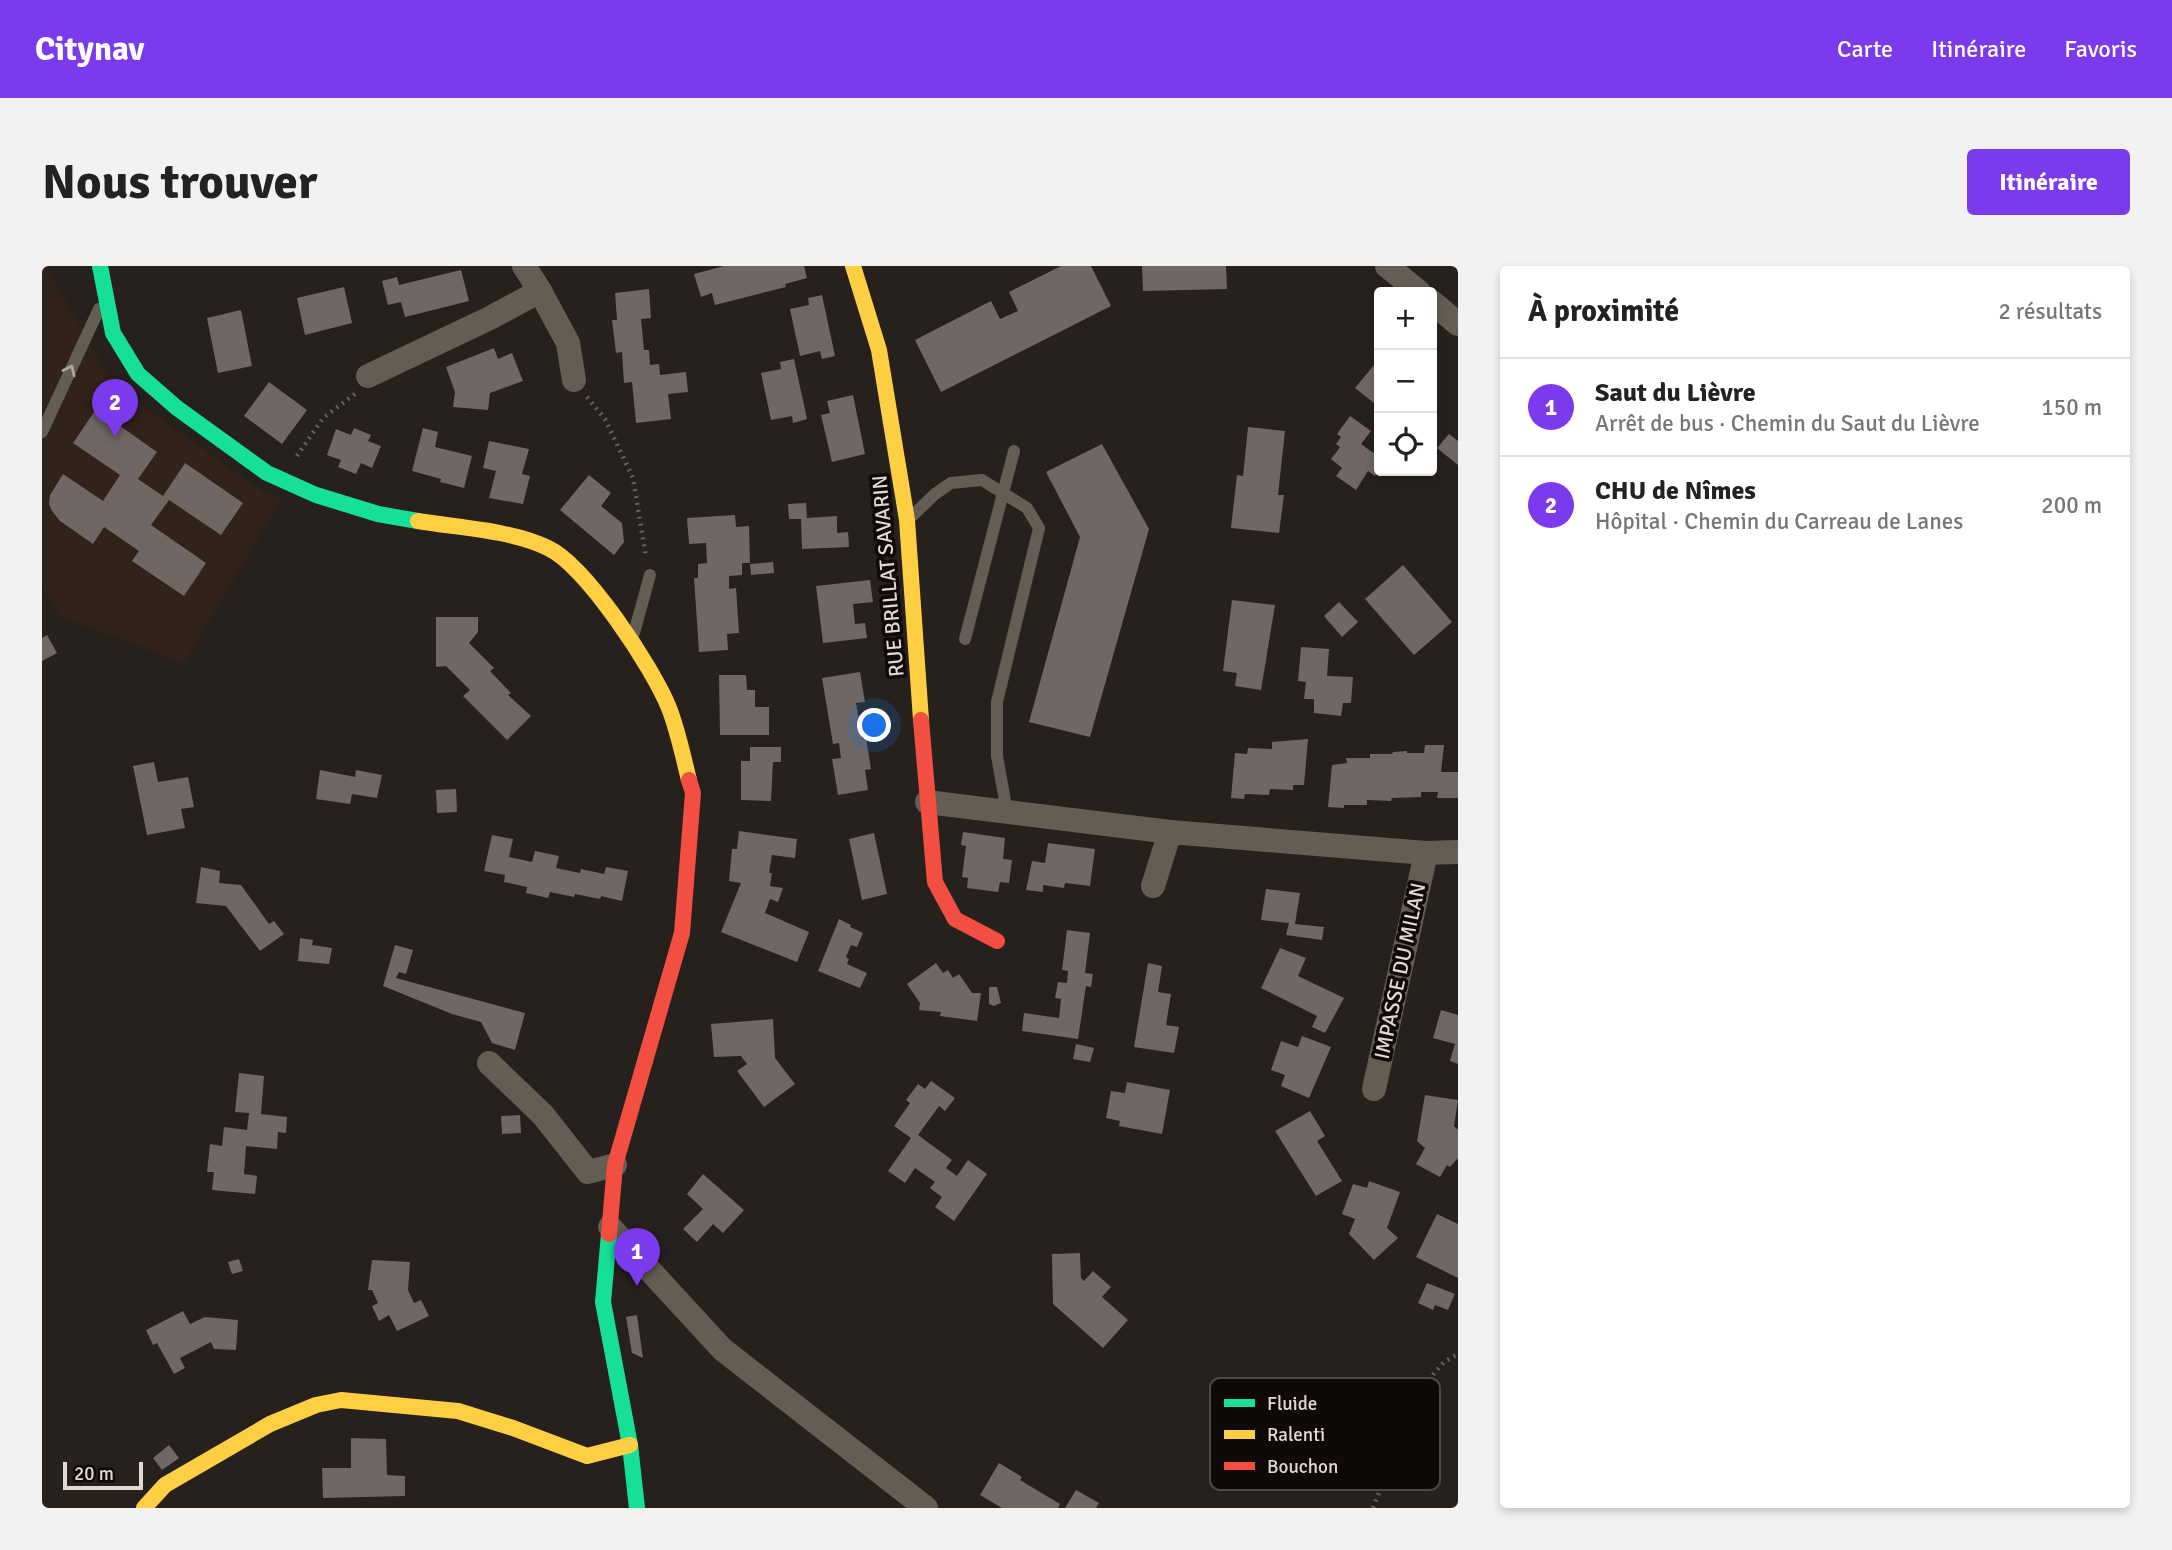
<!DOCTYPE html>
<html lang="fr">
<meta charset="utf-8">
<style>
:root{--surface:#fff;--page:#f2f2f2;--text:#222;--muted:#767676;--line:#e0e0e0;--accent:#7c3aed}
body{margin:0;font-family:Signika,sans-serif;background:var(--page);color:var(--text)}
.controls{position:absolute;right:21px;top:21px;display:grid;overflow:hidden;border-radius:7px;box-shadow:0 4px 10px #0003}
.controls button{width:63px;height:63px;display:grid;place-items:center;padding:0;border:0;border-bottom:2px solid var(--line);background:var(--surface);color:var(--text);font:35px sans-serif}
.scale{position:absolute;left:21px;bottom:18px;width:80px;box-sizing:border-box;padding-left:7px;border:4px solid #e0d9d4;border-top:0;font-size:19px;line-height:24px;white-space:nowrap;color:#e0d9d4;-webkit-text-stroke:5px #0f0a08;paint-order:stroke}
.you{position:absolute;left:833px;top:460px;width:24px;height:24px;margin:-18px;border:5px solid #fff;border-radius:50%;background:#1a73e8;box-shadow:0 0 0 10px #1a73e833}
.badge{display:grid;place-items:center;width:46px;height:46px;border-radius:50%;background:var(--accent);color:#fff;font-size:23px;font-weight:700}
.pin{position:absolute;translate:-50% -58px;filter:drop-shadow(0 2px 4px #0008)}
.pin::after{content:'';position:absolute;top:37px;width:24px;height:21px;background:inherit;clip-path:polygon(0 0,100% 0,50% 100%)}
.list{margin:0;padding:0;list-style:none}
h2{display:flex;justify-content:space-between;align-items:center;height:91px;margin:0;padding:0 28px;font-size:30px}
h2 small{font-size:23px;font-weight:400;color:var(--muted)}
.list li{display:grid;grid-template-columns:46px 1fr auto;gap:21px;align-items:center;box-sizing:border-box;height:98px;padding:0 28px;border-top:2px solid var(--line)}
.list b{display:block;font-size:26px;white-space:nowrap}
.list p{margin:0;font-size:23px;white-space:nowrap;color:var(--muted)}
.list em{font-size:23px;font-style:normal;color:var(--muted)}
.icon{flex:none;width:38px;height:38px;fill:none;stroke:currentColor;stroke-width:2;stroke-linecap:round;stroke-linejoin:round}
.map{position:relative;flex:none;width:1416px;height:1242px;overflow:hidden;border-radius:7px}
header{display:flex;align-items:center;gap:42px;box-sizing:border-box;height:98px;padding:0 35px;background:var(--accent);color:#fff}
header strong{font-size:33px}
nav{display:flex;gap:38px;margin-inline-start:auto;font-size:24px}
.intro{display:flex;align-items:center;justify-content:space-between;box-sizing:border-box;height:168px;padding:0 42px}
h1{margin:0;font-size:49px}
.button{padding:18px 32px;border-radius:7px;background:var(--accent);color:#fff;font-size:24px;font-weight:700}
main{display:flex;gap:42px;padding:0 42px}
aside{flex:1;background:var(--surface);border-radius:7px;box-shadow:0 4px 10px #0003}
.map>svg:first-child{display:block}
.built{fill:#31231a}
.building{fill:#706663}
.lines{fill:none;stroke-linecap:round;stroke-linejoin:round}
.path{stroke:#656059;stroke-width:4.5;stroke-dasharray:2 5;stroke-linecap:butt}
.lane{stroke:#645d54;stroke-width:12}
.street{stroke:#645d54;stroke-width:24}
.fast{stroke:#16e098;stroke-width:16}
.slow{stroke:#ffcf43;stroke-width:16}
.jam{stroke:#f24e42;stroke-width:16}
.oneway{stroke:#aea7a1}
.labels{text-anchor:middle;stroke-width:7;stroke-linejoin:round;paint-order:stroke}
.street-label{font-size:21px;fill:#e0d9d4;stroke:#0f0a08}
.key{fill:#0f0a08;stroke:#4e4845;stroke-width:2}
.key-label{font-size:19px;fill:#e0d9d4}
</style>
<header>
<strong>Citynav</strong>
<nav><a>Carte</a><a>Itinéraire</a><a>Favoris</a></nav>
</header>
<div class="intro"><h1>Nous trouver</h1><a class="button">Itinéraire</a></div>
<main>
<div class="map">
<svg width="1416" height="1242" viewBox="0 0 1416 1242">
<rect width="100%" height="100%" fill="#26211d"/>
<polygon class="built" points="0,0 4,0 71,118 220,225 240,232 142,398 17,350 0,322"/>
<g class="building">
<polygon points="682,0 762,0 765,12 743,18 744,21 673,39 670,27 659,31 652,8"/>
<polygon points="1019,0 1049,0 1069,40 899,126 873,74 949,35 958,53 976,45 967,26"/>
<polygon points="1100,0 1184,0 1185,23 1101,25"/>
<polygon points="419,4 427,35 363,51 359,36 346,39 340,15 355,11 357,19"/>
<polygon points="302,21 310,57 263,69 255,32"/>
<polygon points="607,23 609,52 599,53 602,84 607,84 608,99 617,98 618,109 644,106 646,126 626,128 629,153 594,157 590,116 582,117 580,86 574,87 570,54 575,54 573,27"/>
<polygon points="780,29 793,90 780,93 778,85 758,90 748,43 767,39 766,32"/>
<polygon points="199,44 210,100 176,107 165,52"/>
<polygon points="452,82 456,93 470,87 481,115 448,127 446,144 411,141 413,126 404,101"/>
<polygon points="752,93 765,153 751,157 750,150 729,154 719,107 739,103 738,96"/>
<polygon points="1337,93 1337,141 1313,122"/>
<polygon points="227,116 265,144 240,178 202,150"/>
<polygon points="811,129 823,188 790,196 779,149 788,147 785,135"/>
<polygon points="54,143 115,186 96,213 121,230 143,197 201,237 179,269 127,234 109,259 164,297 142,330 90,295 97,285 62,261 51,278 18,255 10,245 7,238 8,229 21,208 61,235 78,209 31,177"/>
<polygon points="1308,150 1329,165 1319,178 1337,191 1337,204 1333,210 1326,205 1314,224 1294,210 1300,202 1289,193 1298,181 1294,178 1299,171 1295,168"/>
<polygon points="1206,161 1243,165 1236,229 1242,229 1237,267 1189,262 1195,209 1201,210"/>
<polygon points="312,162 329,169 326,175 339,180 330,202 319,197 314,208 296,201 299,194 285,189 294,163 309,169"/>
<polygon points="381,162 396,166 393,181 430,190 422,222 398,216 399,213 370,205"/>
<polygon points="1407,168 1416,175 1416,199 1395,182"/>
<polygon points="447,175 487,183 480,208 488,210 481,238 447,232 454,205 441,202"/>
<polygon points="1060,178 1107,263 1048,471 987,456 1038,271 1004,206"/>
<polygon points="547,209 569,227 559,240 580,257 582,276 572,289 518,244"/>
<polygon points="764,237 765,252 795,250 795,267 806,266 807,281 760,283 759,253 747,253 746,238"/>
<polygon points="693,249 694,261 707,260 708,297 700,297 700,309 687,310 687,323 694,322 697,367 685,368 686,384 657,386 652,312 656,312 656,298 665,297 664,277 647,278 645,252"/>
<polygon points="731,296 732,307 709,309 708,298"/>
<polygon points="1361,299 1410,356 1372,389 1323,333"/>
<polygon points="828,314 831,336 811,338 813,358 823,357 825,372 781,377 774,320"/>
<polygon points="1190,334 1233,339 1219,424 1193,420 1195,407 1181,405"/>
<polygon points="1297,336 1316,356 1300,371 1282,350"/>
<polygon points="394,351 436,351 436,366 427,377 452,402 448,405 469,427 466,429 489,450 465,474 421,430 428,424 404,400 394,401"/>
<polygon points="5,369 15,387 0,395 0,372"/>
<polygon points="1259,381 1287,383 1285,410 1311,411 1309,437 1301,437 1299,450 1272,447 1272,433 1262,433 1264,416 1256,415"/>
<polygon points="818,406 823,436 814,437 820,473 824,472 829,503 823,504 826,524 796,529 790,493 799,492 797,477 791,478 780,412"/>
<polygon points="677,409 704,409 705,424 713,424 713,441 727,441 727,469 678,469"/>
<polygon points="1266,473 1262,519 1251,519 1251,524 1228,523 1227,529 1203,528 1202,533 1189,532 1193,487 1205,488 1206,482 1230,483 1230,476"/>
<polygon points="1383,479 1402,479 1399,506 1416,506 1416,532 1395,532 1396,526 1379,526 1379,531 1350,532 1349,535 1325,534 1325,539 1302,539 1302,542 1286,541 1290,499 1305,497 1304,492 1328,492 1328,488 1350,488 1351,486 1365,485 1365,487 1382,487"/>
<polygon points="708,481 739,481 739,496 731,496 729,535 699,534 699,495 708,495"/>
<polygon points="112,496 116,516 146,511 152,541 139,543 143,562 105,569 91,500"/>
<polygon points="278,504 313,511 314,504 340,509 335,532 310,528 308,538 274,533"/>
<polygon points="414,523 415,546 395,547 394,524"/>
<polygon points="697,565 755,573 753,592 730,589 727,607 730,607 728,620 741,622 736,636 728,633 723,647 767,666 755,696 679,666 699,617 687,615 690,583 695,583"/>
<polygon points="921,566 963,572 961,593 970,594 967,617 958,616 956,626 925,622 926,612 920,611 924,580 919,579"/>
<polygon points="832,567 845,628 820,634 807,573"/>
<polygon points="450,569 471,573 467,591 490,596 493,585 517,590 514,602 538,607 539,603 562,608 564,601 586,605 580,635 559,630 558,633 533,628 532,631 508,626 506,632 484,627 485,621 462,616 463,609 442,605"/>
<polygon points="1006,577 1053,583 1048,620 1023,617 1022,622 1001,619 1001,626 984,624 990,595 1003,597"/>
<polygon points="159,601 178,605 177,617 199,619 227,658 232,655 242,668 218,685 184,640 154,637"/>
<polygon points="1224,623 1258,627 1253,658 1282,661 1280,674 1244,669 1247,657 1219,654"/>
<polygon points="797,653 809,659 808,661 821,667 815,681 809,679 804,691 807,693 805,698 825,707 818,722 776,705"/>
<polygon points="1025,664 1048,667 1043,707 1051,708 1049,721 1044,720 1036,773 980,765 982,747 1017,752 1019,733 1013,732 1016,716 1025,717 1026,705 1020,704"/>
<polygon points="258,672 271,674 270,679 290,682 287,698 256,695"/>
<polygon points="353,679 371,684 364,708 357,706 354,712 483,747 473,784 450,777 439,756 410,748 341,720"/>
<polygon points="1238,682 1264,692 1256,710 1302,732 1283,767 1270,761 1275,750 1219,722"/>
<polygon points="894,697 901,707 906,704 911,712 917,708 930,727 939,727 935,755 898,750 899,746 877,744 878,737 865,718"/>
<polygon points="1106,697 1120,700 1116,726 1129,728 1124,759 1137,761 1132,787 1092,781"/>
<polygon points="947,721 955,721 959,737 952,740 947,738"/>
<polygon points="1399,744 1416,749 1416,798 1408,795 1413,778 1391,772"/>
<polygon points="731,753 733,792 753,818 722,841 695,805 705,798 699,790 672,791 669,758"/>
<polygon points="1260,770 1289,781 1267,832 1239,820 1243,809 1229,804 1239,775 1256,781"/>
<polygon points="1034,778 1052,782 1048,796 1031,793"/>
<polygon points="197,807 222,810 219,848 245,851 244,867 236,866 235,883 204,880 202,908 215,910 213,928 170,924 172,906 165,906 168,878 180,880 182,861 205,864 207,847 193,846"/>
<polygon points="889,815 913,832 903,845 897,840 876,869 910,894 904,902 915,910 926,894 945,908 912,955 893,941 900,931 888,922 893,916 873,902 863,917 846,905 869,872 852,860 868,837 864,834 876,818 883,823"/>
<polygon points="1085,816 1128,824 1120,868 1077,860 1078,855 1064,852 1069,825 1083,827"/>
<polygon points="1383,829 1416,834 1412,860 1416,864 1416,892 1408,901 1405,899 1398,911 1374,898 1383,882 1375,875"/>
<polygon points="1268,845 1283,870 1275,875 1300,915 1274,930 1233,865"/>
<polygon points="478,849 479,867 460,868 459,850"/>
<polygon points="661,908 702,944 681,967 671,958 655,976 641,963 661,943 645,928"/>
<polygon points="1327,915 1358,926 1345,962 1356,972 1332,994 1307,968 1313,953 1300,948 1311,918 1325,922"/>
<polygon points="1395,948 1416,958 1416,1012 1374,991"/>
<polygon points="1038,987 1039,1012 1042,1015 1051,1005 1069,1021 1060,1031 1086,1054 1061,1082 1011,1038 1010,988"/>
<polygon points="197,993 201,1005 190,1008 186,996"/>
<polygon points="330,994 368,996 366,1024 372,1037 379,1034 387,1050 355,1065 347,1049 337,1055 330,1040 336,1037 330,1024 326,1024"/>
<polygon points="1385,1017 1413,1028 1406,1044 1393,1039 1391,1044 1376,1037"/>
<polygon points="141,1045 148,1058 163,1051 196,1054 194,1084 172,1083 169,1076 138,1092 143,1102 132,1108 115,1077 111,1079 104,1064"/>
<polygon points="595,1049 601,1092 590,1087 584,1051"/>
<polygon points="309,1172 344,1173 345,1209 363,1210 363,1230 281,1232 280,1202 309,1202"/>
<polygon points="127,1179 137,1192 120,1204 111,1192"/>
<polygon points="957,1197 980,1211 978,1214 1018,1238 1016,1242 960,1242 938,1229"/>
<polygon points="1034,1224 1057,1237 1054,1242 1023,1242"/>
</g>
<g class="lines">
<g class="path">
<polyline points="545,131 563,153 591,212 604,291"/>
<polyline points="255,190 281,152 313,128"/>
<polyline points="1331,1242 1377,1125 1402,1096 1416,1088"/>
</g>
<g class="lane">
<polyline points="0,166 57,43"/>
<polyline points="870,250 893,228 909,217 940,214 985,242 997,262 955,436 955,490 965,546"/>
<polyline points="592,367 608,309"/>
<polyline points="923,373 972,185"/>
</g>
<g class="street">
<polyline points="482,0 498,25 526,77 532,114"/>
<polyline points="1345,0 1377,26"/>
<polyline points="1390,36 1416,58"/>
<polyline points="326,110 448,52 498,25"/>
<polyline points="885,536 1128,566"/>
<polyline points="1111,620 1128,566 1384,587 1416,586"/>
<polyline points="447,797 501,849 546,906 573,899"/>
<polyline points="1332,823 1384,587"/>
<polyline points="568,961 680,1083 884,1242"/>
</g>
<g class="fast">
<polyline points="58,0 71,67 96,108 135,142 225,207 274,229 336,248 376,255"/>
<polyline points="567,968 561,1036 588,1179 595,1242"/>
</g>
<g class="slow">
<polyline points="811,0 837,84 865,254 879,454"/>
<path d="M376,255C418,262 469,264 506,282C544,300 611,402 627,442C636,465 641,490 647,514"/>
<polyline points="102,1242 123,1219 228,1158 274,1139 299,1134 416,1145 471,1162 545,1190 588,1179"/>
</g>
<g class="jam">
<polyline points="879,454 893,616 913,653 955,675"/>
<polyline points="567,968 573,899 640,667 651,527 647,514"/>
</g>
</g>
<defs><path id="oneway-chevron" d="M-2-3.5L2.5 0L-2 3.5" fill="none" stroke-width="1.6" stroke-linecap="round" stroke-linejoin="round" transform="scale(1.75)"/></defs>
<use class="oneway" href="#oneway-chevron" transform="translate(28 104) rotate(-65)"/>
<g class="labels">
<g class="street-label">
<text transform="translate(846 310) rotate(-95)" y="7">RUE BRILLAT SAVARIN</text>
<text transform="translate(1358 705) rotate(-78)" y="7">IMPASSE DU MILAN</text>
</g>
</g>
<rect x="1168" y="1112" width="230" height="112" rx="10" class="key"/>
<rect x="1182" y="1133" width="31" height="8" fill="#16e098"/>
<rect x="1182" y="1164" width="31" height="9" fill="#ffcf43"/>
<rect x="1182" y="1196" width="31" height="8" fill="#f24e42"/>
<g class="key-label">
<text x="1225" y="1144">Fluide</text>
<text x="1225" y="1175">Ralenti</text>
<text x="1225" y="1207">Bouchon</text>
</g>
</svg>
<div class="controls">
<button>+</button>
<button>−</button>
<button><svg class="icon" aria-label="locate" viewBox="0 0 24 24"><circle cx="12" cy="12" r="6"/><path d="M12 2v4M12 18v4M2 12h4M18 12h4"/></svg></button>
</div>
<div class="scale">20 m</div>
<div class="you"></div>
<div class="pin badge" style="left:595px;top:1020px">1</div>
<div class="pin badge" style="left:73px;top:171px">2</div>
</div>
<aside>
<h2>À proximité<small>2 résultats</small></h2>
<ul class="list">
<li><span class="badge">1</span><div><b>Saut du Lièvre</b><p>Arrêt de bus · Chemin du Saut du Lièvre</p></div><em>150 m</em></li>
<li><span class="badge">2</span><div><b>CHU de Nîmes</b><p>Hôpital · Chemin du Carreau de Lanes</p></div><em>200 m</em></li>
</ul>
</aside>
</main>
